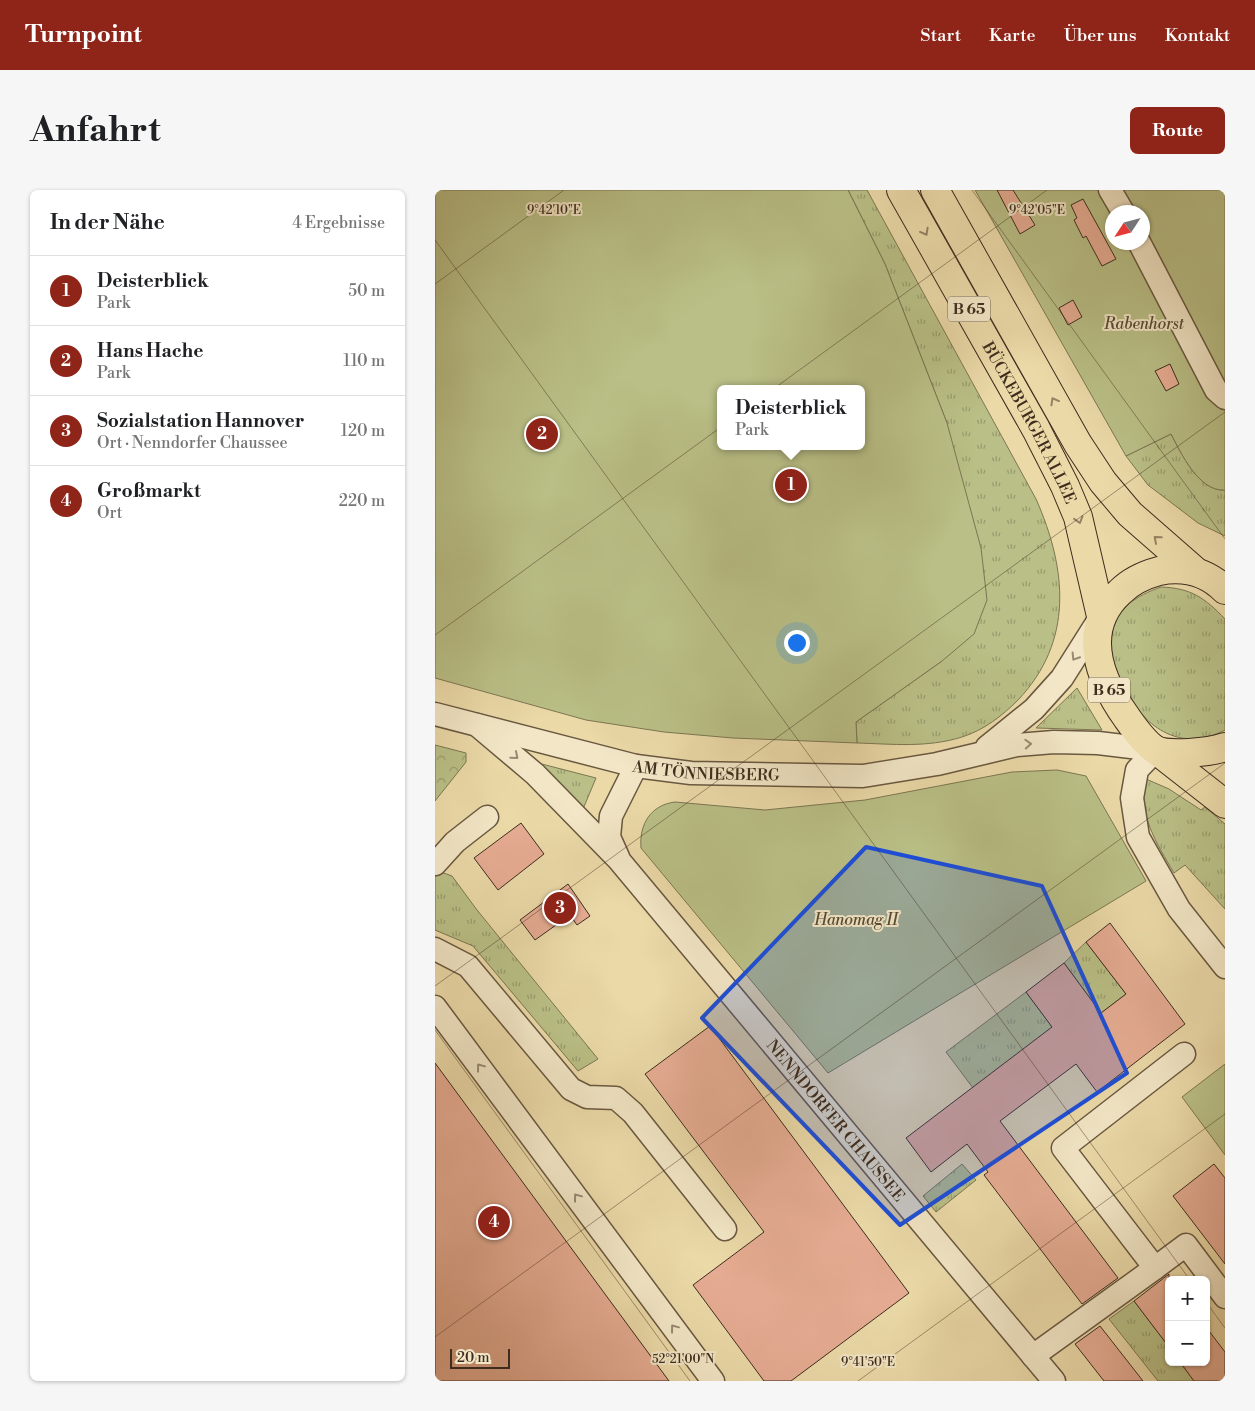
<!DOCTYPE html>
<html lang="de">
<meta charset="utf-8">
<style>
:root{--surface:#fff;--page:#f6f6f6;--text:#202124;--muted:#757577;--line:#e0e0e0;--accent:#8f2418}
body{margin:0;font-family:"Libre Bodoni",serif;background:var(--page);color:var(--text)}
.controls{position:absolute;right:15px;bottom:15px;display:grid;overflow:hidden;border-radius:8px;box-shadow:0 1px 4px #0004}
.controls button{width:45px;height:45px;display:grid;place-items:center;padding:0;border:0;border-bottom:1px solid var(--line);background:var(--surface);color:var(--text);font:25px sans-serif}
.compass{position:absolute;left:670px;top:15px;width:45px;height:45px;border-radius:50%;background:var(--surface);box-shadow:0 1px 4px #0004;rotate:234deg}
.scale{position:absolute;left:15px;bottom:12px;width:60px;box-sizing:border-box;padding-left:5px;border:2px solid #3e2d1e;border-top:0;font-size:14px;line-height:18px;white-space:nowrap;color:#3e2d1e;-webkit-text-stroke:4px #f2e6c6;paint-order:stroke}
.you{position:absolute;left:361px;top:452px;width:18px;height:18px;margin:-12px;border:4px solid #fff;border-radius:50%;background:#1a73e8;box-shadow:0 0 0 8px #1a73e833}
.badge{display:grid;place-items:center;width:32px;height:32px;border-radius:50%;background:var(--accent);color:#fff;font-size:16px;font-weight:700}
.pin{position:absolute;translate:-50% -50%;border:2px solid #fff;box-shadow:0 1px 5px #0006}
.popup{position:absolute;left:282px;top:195px;width:148px;height:65px;box-sizing:border-box;display:grid;place-content:center;border-radius:8px;background:var(--surface);filter:drop-shadow(0 1px 4px #0005);font-size:16px;white-space:nowrap;color:var(--muted)}
.popup b{font-size:19px;color:var(--text)}
.popup::after{content:'';position:absolute;left:50%;top:100%;margin-left:-10px;border:10px solid transparent;border-top-color:var(--surface)}
.list{margin:0;padding:0;list-style:none}
h2{display:flex;justify-content:space-between;align-items:center;height:65px;margin:0;padding:0 20px;font-size:21px}
h2 small{font-size:16px;font-weight:400;color:var(--muted)}
.list li{display:grid;grid-template-columns:32px 1fr auto;gap:15px;align-items:center;box-sizing:border-box;height:70px;padding:0 20px;border-top:1px solid var(--line)}
.list b{display:block;font-size:19px;white-space:nowrap}
.list p{margin:0;font-size:16px;white-space:nowrap;color:var(--muted)}
.list em{font-size:16px;font-style:normal;color:var(--muted)}
.map{position:relative;flex:none;width:790px;height:1191px;overflow:hidden;border-radius:8px}
header{display:flex;align-items:center;gap:30px;box-sizing:border-box;height:70px;padding:0 25px;background:var(--accent);color:#fff}
header strong{font-size:24px}
nav{display:flex;gap:28px;margin-inline-start:auto;font-size:18px}
.intro{display:flex;align-items:center;justify-content:space-between;box-sizing:border-box;height:120px;padding:0 30px}
h1{margin:0;font-size:35px}
.button{padding:12px 22px;border-radius:8px;background:var(--accent);color:#fff;font-size:18px;font-weight:700}
main{display:flex;gap:30px;padding:0 30px}
aside{flex:1;background:var(--surface);border-radius:8px;box-shadow:0 1px 4px #0004}
.map>svg:first-child{display:block}
.grass{fill:url(#grass-tufts);stroke:#7c7652}
.forest{fill:url(#forest-crowns);stroke:#7c7652}
.garden{fill:#b9bf86;stroke:#7c7652;fill-rule:evenodd}
.building{fill:#e6ac93;stroke:#3e2d1e}
.lines{fill:none;stroke-linecap:round;stroke-linejoin:round}
.minor-casing{stroke:#695840;stroke-width:25}
.major-casing{stroke:#3e2d1e;stroke-width:30}
.highway-casing{stroke:#3e2d1e;stroke-width:30}
.minor{stroke:#f2e6c6;stroke-width:22}
.major{stroke:#ebd9a8;stroke-width:28}
.highway{stroke:#ebd9a8;stroke-width:28}
.oneway{stroke:#948363}
.oneway2{stroke:#988a72}
.marked{fill:#1d4ed8;fill-opacity:0.2;stroke:#1d4ed8;stroke-width:4;stroke-linejoin:round}
.ticks{fill:none;stroke:#3e2d1e;stroke-width:1;stroke-opacity:0.45}
.labels{text-anchor:middle;stroke-width:4;stroke-linejoin:round;paint-order:stroke}
.shield{fill:#f2e6c6;stroke:#746450;stroke-width:1}
.shield-label{font-size:15px;font-weight:bold;fill:#3e2d1e}
.park-label{font-size:16px;font-style:italic;fill:#574a33;stroke:#f2e6c6}
.street-label{font-size:16px;fill:#3e2d1e;stroke:#f2e6c6}
.ticks-label{font-size:12px;text-anchor:middle;fill:#3e2d1e;stroke:#f2e6c6;stroke-width:4;stroke-linejoin:round;paint-order:stroke}
</style>
<header>
<strong>Turnpoint</strong>
<nav><a>Start</a><a>Karte</a><a>Über uns</a><a>Kontakt</a></nav>
</header>
<div class="intro"><h1>Anfahrt</h1><a class="button">Route</a></div>
<main>
<aside>
<h2>In der Nähe<small>4 Ergebnisse</small></h2>
<ul class="list">
<li><span class="badge">1</span><div><b>Deisterblick</b><p>Park</p></div><em>50 m</em></li>
<li><span class="badge">2</span><div><b>Hans Hache</b><p>Park</p></div><em>110 m</em></li>
<li><span class="badge">3</span><div><b>Sozialstation Hannover</b><p>Ort · Nenndorfer Chaussee</p></div><em>120 m</em></li>
<li><span class="badge">4</span><div><b>Großmarkt</b><p>Ort</p></div><em>220 m</em></li>
</ul>
</aside>
<div class="map">
<svg width="790" height="1191" viewBox="0 0 790 1191">
<defs>
<pattern id="grass-tufts" width="24" height="20" patternUnits="userSpaceOnUse" patternTransform="scale(1.25)"><rect width="24" height="20" fill="#b9bf86"/><path d="M3 7l-1-3M5 7V3M7 7l1-3M15 17l-1-3M17 17v-4M19 17l1-3" fill="none" stroke="#989c6d"/></pattern>
<pattern id="forest-crowns" width="20" height="18" patternUnits="userSpaceOnUse" patternTransform="scale(1.25)"><rect width="20" height="18" fill="#b9bf86"/><path d="M2 6a3 3 0 1 1 6 0M12 15a3 3 0 1 1 6 0" fill="none" stroke="#989c6d"/></pattern>
</defs>
<rect width="100%" height="100%" fill="#ebd9a8"/>
<filter id="stains"><feTurbulence type="fractalNoise" baseFrequency=".004" numOctaves="4"/><feColorMatrix values="0 0 0 0 .2 0 0 0 0 .09 0 0 0 0 .02 0 0 0 .5 -.17"/></filter>
<radialGradient id="worn" r=".72"><stop offset=".6" stop-color="#630" stop-opacity="0"/><stop offset="1" stop-color="#630" stop-opacity=".3"/></radialGradient>
<g class="grass">
<path d="M413,0H432L601,309C632,379 639,451 583,510C567,526 549,540 527,547C492,558 457,554 422,553L421,532L507,471L512,233L450,74Z"/>
<path d="M736,244C746,263 764,302 790,300V346L763,333L713,295L691,266Z"/>
<path d="M726,397C756,398 770,408 790,429V540C744,564 707,536 687,494C664,447 674,415 726,397Z"/>
<polygon points="642,498 667,540 601,538"/>
<polygon points="99,572 161,588 148,619"/>
<path d="M711,589L734,599L766,620L770,617L790,634V719L750,675L739,683C722,654 702,624 711,589Z"/>
<polygon points="6,682 17,686 42,720 163,869 143,881 38,756 0,740 0,686"/>
<polygon points="651,752 691,804 666,823 629,773"/>
<polygon points="591,802 630,854 538,898 511,862"/>
<polygon points="527,974 541,990 501,1022 488,1006"/>
<polygon points="699,1111 734,1157 734,1172 745,1172 759,1191 723,1191 674,1129"/>
</g>
<polygon class="forest" points="0,555 31,563 31,572 0,611"/>
<g class="garden">
<path d="M0,0H413L450,74L512,233L546,358L552,410L539,444L507,471L421,532L422,553L298,548L229,542L151,530L0,488ZM286,199H426V256H286Z"/>
<path d="M540,0H790V300C764,302 746,263 736,244L691,266ZM678,22H708V52H678Z"/>
<path d="M622,580L651,586L711,691L393,883L206,658C204,634 216,615 240,612L330,620L430,610L577,582Z"/>
<polygon points="790,874 790,965 747,907"/>
</g>
<g class="building">
<polygon points="562,0 578,0 600,35 585,44"/>
<polygon points="648,9 681,69 667,76 651,46 648,48 639,30 642,28 636,15"/>
<polygon points="638,110 647,127 633,135 624,118"/>
<polygon points="735,174 744,194 731,201 720,181"/>
<polygon points="86,633 109,664 63,700 39,668"/>
<polygon points="133,694 155,726 142,735 135,725 100,750 85,730"/>
<polygon points="675,733 750,834 662,902 641,874 565,931 683,1088 647,1114 549,985 553,982 532,954 496,982 471,948 617,837 591,802 629,773 666,823 691,804 651,752"/>
<polygon points="275,836 474,1103 356,1191 329,1191 258,1095 329,1042 210,884"/>
<polygon points="0,873 234,1191 0,1191"/>
<polygon points="779,974 790,988 790,1074 738,1006"/>
<polygon points="734,1084 734,1157 699,1111"/>
<polygon points="665,1136 708,1191 669,1191 640,1154"/>
<polygon points="771,1137 790,1162 790,1191 759,1191 745,1172 771,1172"/>
</g>
<g class="lines">
<g class="minor-casing">
<g id="minor">
<polyline points="675,0 688,22"/>
<polyline points="704,52 781,200 790,208"/>
<path id="s1" d="M0,524L201,576L256,583L428,586L502,574L582,555L619,552L663,553L721,560"/>
<path id="s2" d="M42,535L100,584L183,669L619,1191"/>
<polyline points="552,557 599,519 627,488 665,428"/>
<polyline points="721,560 702,580 697,608 703,647 744,719 790,777"/>
<polyline points="183,667 174,647 176,626 201,576"/>
<polyline points="0,674 20,652 52,627"/>
<polyline points="0,759 33,776 136,899 152,907 181,908 198,923 290,1039"/>
<polyline points="0,817 278,1191"/>
<polyline points="720,1078 751,1055 790,1107"/>
<polyline points="598,1166 720,1078 628,958 749,864"/>
</g>
</g>
<g class="major-casing">
<g id="major">
<path id="s3" d="M466,0L601,239L630,296L643,327L666,426"/>
<polyline points="500,0 643,254 668,292 695,324 759,380"/>
<path d="M790,400C772,382 749,376 724,381C709,385 696,391 685,402C645,439 664,489 692,528C699,538 708,551 719,559C732,567 776,562 790,557"/>
</g>
</g>
<g class="highway-casing">
<polyline id="highway" points="721,560 790,614"/>
</g>
<use href="#minor" class="minor"/>
<use href="#major" class="major"/>
<use href="#highway" class="highway"/>
</g>
<defs><path id="oneway-chevron" d="M-2-3.5L2.5 0L-2 3.5" fill="none" stroke-width="1.6" stroke-linecap="round" stroke-linejoin="round" transform="scale(1.25)"/></defs>
<g class="oneway">
<use href="#oneway-chevron" transform="translate(490 42) rotate(61)"/>
<use href="#oneway-chevron" transform="translate(619 211) rotate(-119)"/>
<use href="#oneway-chevron" transform="translate(644 330) rotate(73)"/>
<use href="#oneway-chevron" transform="translate(722 349) rotate(-139)"/>
</g>
<g class="oneway2">
<use href="#oneway-chevron" transform="translate(640 467) rotate(122)"/>
<use href="#oneway-chevron" transform="translate(593 554) rotate(-3)"/>
<use href="#oneway-chevron" transform="translate(80 566) rotate(41)"/>
<use href="#oneway-chevron" transform="translate(45 877) rotate(-127)"/>
<use href="#oneway-chevron" transform="translate(142 1007) rotate(-127)"/>
<use href="#oneway-chevron" transform="translate(239 1138) rotate(-127)"/>
</g>
<path class="marked" d="M431,657L607,696L692,883L465,1035L267,828Z"/>
<path class="ticks" d="M537,0L790,349M0,50L755,1090M0,94L129,0M0,445L612,0M0,796L790,222M0,840L255,1191M771,1112L790,1138M0,1147L790,573M423,1191L790,924"/>
<g class="labels">
<g class="shield">
<rect x="513" y="106.5" width="42" height="25" rx="4"/>
<rect x="653" y="487.5" width="42" height="25" rx="4"/>
</g>
<g class="shield-label">
<text x="534" y="124">B 65</text>
<text x="674" y="505">B 65</text>
</g>
<g class="park-label">
<text x="709" y="139">Rabenhorst</text>
<text x="421" y="735">Hanomag II</text>
</g>
<g class="street-label">
<text dy="6" stroke="none"><textPath href="#s3" startOffset="266">BÜCKEBURGER ALLEE</textPath></text>
<text dy="6" stroke="none"><textPath href="#s1" startOffset="278">AM TÖNNIESBERG</textPath></text>
<text dy="6" stroke="none"><textPath href="#s2" startOffset="535">NENNDORFER CHAUSSEE</textPath></text>
</g>
</g>
<g class="ticks-label">
<text x="119" y="24">9°42'10"E</text>
<text x="602" y="24">9°42'05"E</text>
<text x="248" y="1173">52°21'00"N</text>
<text x="433" y="1176">9°41'50"E</text>
</g>
<rect width="100%" height="100%" filter="url(#stains)"/>
<rect width="100%" height="100%" fill="url(#worn)"/>
</svg>
<div class="controls">
<button>+</button>
<button>−</button>
</div>
<svg class="compass" viewBox="-18 -18 36 36"><path d="M0-13l5 13h-10z" fill="#e53935"/><path d="M0 13l5-13h-10z" fill="#757577"/></svg>
<div class="scale">20 m</div>
<div class="you"></div>
<div class="pin badge" style="left:356px;top:295px">1</div>
<div class="popup"><b>Deisterblick</b>Park</div>
<div class="pin badge" style="left:107px;top:244px">2</div>
<div class="pin badge" style="left:125px;top:718px">3</div>
<div class="pin badge" style="left:59px;top:1032px">4</div>
</div>
</main>
